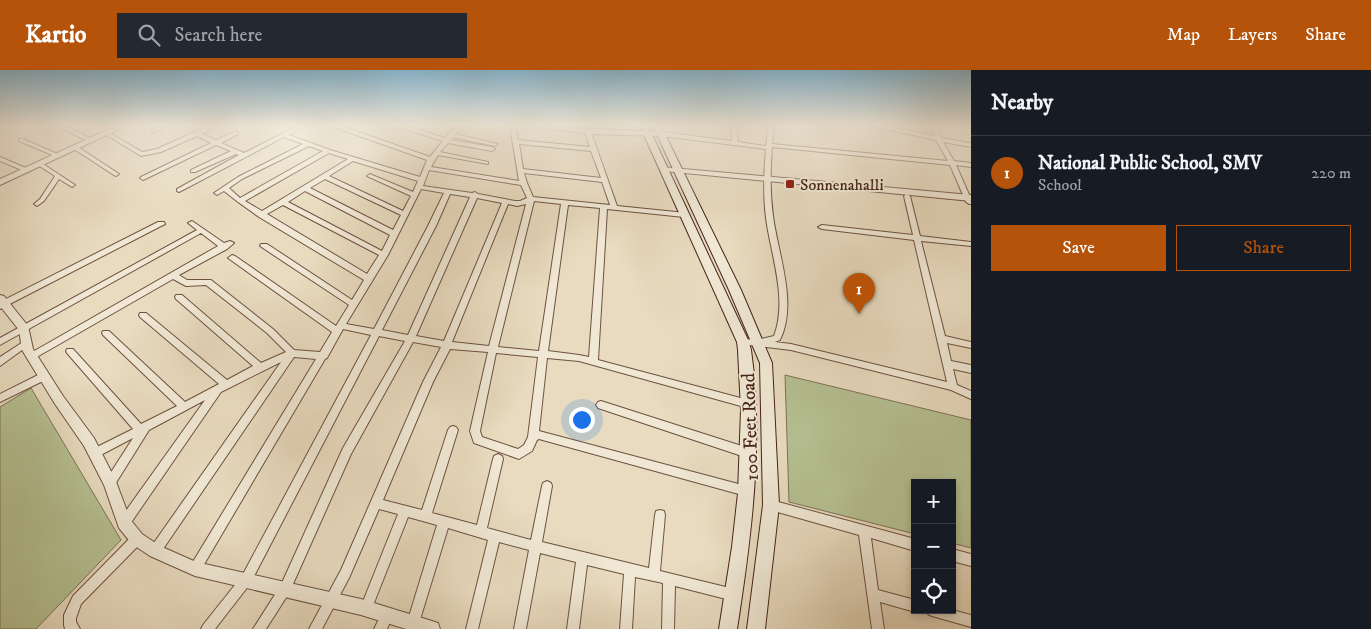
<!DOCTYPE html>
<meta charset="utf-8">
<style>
:root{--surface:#171b24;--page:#242831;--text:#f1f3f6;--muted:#9ea1a6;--line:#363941;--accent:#b45309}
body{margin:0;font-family:"IM FELL DW Pica",serif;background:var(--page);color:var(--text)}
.controls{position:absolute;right:15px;bottom:15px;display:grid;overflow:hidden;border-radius:0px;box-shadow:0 2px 8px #0003}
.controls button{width:45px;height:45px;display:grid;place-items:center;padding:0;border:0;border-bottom:1px solid var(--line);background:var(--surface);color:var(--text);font:25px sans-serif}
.you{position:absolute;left:581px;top:349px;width:18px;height:18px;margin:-12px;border:4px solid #fff;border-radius:50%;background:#1a73e8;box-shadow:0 0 0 8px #1a73e833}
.badge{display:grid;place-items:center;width:32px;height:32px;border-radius:50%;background:var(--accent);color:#fff;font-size:16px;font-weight:700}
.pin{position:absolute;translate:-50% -41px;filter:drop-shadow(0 1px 2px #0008)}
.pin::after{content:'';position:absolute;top:26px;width:18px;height:15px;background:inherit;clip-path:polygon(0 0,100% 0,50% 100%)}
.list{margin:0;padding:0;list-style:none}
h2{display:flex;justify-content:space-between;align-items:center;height:65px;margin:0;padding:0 20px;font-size:21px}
h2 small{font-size:16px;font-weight:400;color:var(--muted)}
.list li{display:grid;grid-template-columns:32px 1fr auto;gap:15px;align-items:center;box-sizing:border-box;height:75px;padding:0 20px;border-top:1px solid var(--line)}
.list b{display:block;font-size:19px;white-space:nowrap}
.list p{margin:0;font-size:16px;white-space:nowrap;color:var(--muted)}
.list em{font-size:16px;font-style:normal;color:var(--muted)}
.actions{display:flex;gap:10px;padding:15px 20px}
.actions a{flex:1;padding:11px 0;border:1px solid var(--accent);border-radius:0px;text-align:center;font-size:18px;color:var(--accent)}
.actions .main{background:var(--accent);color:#fff}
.icon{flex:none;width:28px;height:28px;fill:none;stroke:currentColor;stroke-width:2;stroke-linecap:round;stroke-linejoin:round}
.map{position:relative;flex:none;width:971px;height:559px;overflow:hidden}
header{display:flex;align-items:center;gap:30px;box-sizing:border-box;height:70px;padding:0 25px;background:var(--accent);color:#fff}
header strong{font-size:24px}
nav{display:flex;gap:28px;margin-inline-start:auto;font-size:18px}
.search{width:350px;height:45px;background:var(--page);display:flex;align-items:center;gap:12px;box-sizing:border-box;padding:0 18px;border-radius:0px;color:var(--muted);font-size:19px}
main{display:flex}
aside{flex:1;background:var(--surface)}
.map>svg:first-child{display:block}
.green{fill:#b5c092;stroke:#7d7254}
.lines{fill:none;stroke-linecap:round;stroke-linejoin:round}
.minor-casing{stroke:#6e5141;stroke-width:2}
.tertiary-casing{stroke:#6e5141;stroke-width:2}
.secondary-casing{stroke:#452317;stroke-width:2}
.minor{fill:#f0e8d5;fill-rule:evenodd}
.tertiary{fill:#f0e8d5;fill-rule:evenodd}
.secondary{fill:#f0e8d5;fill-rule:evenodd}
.poi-dot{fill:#8f2418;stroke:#f0e8d5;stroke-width:2}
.labels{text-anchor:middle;stroke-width:4;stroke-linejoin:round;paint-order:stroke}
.far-poi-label{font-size:16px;fill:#452317;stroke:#f0e8d5;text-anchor:start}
.street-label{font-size:19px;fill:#452317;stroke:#f0e8d5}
</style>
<header>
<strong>Kartio</strong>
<div class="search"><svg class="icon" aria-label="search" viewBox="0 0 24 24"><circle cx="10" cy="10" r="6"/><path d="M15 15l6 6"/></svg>Search here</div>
<nav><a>Map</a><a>Layers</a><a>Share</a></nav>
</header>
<main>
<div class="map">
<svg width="971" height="559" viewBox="0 0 971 559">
<rect width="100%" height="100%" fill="#e8dbbf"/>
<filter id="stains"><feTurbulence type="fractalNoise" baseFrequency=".004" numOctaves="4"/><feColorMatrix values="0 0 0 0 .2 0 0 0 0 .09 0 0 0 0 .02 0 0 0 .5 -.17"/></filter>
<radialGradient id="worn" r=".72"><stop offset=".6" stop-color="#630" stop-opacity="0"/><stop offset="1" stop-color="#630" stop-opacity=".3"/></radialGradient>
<g class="green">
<polygon points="785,305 971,350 971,478 952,473 952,413 915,413 915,464 789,432"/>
<polygon points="31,318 121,470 36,559 0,559 0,337"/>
</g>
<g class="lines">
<g class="minor-casing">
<g id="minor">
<polygon points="57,56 66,56 95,71 90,72"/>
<polygon points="157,56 165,56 155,62 151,62 151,60"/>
<path d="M208,56H217L202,64L216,70L234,62H238V64L221,73L244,83L297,56H305L289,65L330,80L420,107L427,90L331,56H341L430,87L443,71L396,56H407L445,68L456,56H462L455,64L498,74L495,76L453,67L451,70L492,77L495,79L492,81L448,73L440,82L488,92V94L438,85L431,97L519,111L510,56H516L518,70L590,77L585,62L588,60L591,62L617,136L686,143L687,145L684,147L607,139L598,290L748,330L751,331L753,334L751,337L748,338L579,291L547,288L539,361L746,416L750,417L751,421L750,425L746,426L539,369L537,370L532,381L519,389L474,373L470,361L488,282L450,279L433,312L383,430L422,440L448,360L450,357L453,356L456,357L458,360L432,443L477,455L493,389L494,386L498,384L502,386L503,389L487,458L531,470L542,416L543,413L547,411L551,413L552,416L542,472L649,498L655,445L656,441L660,440L664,441L665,445L660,501L734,519L738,521L740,525L738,529L734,531L675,516L674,559H662L663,513L635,507L632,559H620L624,504L587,495L579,559H567L576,492L540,483L526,559H514L529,480L499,472L478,559H466L488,470L448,458L419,553L417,557L413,559L409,557L407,553L437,455L408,447L370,543L366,545L362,543L360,539L398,444L379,439L349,508L322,559H309L341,500L423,312L441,277L413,272L351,384L289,523L266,559H253L281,515L343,378L405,271L379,266L250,514L215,559H201L203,555L242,506L371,265L343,259L327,288L325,289L199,503L195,505L191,503L189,499L191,495L316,289L294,287L159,485L155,487L151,485L149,481L151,477L281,292L221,322L128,457L124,458L120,457L118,453L120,449L205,330L149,360L114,416L110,418L106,416L105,413L106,410L133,368L95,388L91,386L90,383L91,380L133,359L67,283L66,281L67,279H73L141,354L177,336L103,265L102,263L103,261H109L185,332L219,314L140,247L139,245L140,243H146L227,310L253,296L176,229L175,227L176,225H182L261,293L286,282L267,263L206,215L186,216L173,209L35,288H29L28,286L29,284L218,176L201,163L0,275V268L197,160L188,153L192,151L224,173L230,171L234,173L227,179L179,205L187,210H211L273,259L294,280L320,282L332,262L228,188L232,185L235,186L336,256L349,235L260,176L261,174H267L352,230L364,210L259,147L238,132L224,121L217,125L214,123L238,107L303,74L284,67L179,122L177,121V119L239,85L236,84L195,102H191V100L231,81L216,75L143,110L140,108L141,107L211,73L197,66L161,82L141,86L105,64L110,63L142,82L157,79ZM519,74L591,81L601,108L523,99ZM309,76L323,81L240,128L229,118L242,109ZM329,83L348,89L262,141L245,131ZM353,91L418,111L413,122L372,105L370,104L367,106L411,126L403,141L329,106ZM429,100L521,115L527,128L520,131H515L478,124L475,122L472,123L423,116ZM524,103L602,112L610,135L533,127L527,113ZM325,109L401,145L393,160L310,118ZM421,119L444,123L428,156L374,259L346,254L388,185ZM305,121L390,165L382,181L288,132ZM450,124L470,127L408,265L382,260L436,156ZM477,128L502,133L444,271L416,266ZM534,131L561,134L539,281L498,277ZM508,134L517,136L526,134L489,276L452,272ZM283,135L379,185L367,204L267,144ZM568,135L600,138L589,287L579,285L548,281ZM496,283L538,287L528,367L524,375L518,379L482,367L480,361Z"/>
<path d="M731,56H737L738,72L766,76L768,57L776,56L774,58L772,74L948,91L936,70L871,56H885L934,66L932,56H938L941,68L971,73V77L943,72L954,91L971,93V97L956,95L971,129V134H969L966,132L950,95L772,77C770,100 770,123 773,146C778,184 798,234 780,270L775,272L791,274L947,312L914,170L822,159L818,157L822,155L913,165L904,126L907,124L910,126L920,166L971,172V176L921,171L945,266L971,272V278L947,273L951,291L971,295V303L953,299L957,315L971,321V329L951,320L791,280L740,274L739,272L743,269L757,270L774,266C788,229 771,186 766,148C763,125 764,102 766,79L662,66L659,64L662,62L732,71Z"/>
<polygon points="19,69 23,69 62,86 57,87 19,71"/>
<polygon points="74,77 78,77 119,104 116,106 114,105 74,79"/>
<polygon points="0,87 28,99 29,100 24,101 0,91"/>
<polygon points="40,92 75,115 72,117 59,109 44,131 37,136 34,134 40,129 55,106 38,95 37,94"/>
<polygon points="158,152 164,152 165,154 0,239 0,232"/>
<polygon points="26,270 29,271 30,273 29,275 0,296 0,287"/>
<polygon points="44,302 47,303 49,306 47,309 0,332 0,324"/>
<polygon points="601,331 748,378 752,380 753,383 752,386 748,388 598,338 596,335 598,332"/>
<polygon points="771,430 915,469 915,481 871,468 878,520 915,530 915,540 919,540 915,542 880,532 884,559 872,559 859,465 767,439 766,435 767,431"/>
<polygon points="137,463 141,465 143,469 141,473 81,534 76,548 76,552 80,559 65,559 64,555 64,545 73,526 133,465"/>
<polygon points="952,479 971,484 971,496 952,491"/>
<polygon points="387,539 391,541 393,545 387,559 374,559 383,541"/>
<polygon points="926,540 952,540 971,545 971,557 932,546 928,544"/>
</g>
</g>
<g class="tertiary-casing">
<g id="tertiary">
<polygon points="116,56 126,56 0,115 0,109"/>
<polygon points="534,56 662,62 666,64 662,66 588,64"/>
<polygon points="661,97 971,125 971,131 664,101 661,101"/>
<polygon points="0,225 4,226 28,256 33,279 63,326 94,368 115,409 130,449 142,464 160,476 196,492 361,529 432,551 438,553 440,559 406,559 361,545 195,506 150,486 132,474 119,458 104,415 84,376 55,334 22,280 19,260 0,236"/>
</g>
</g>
<g class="secondary-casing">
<g id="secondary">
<path d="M640,56H648L749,272L751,280C764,370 751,470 737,559H719L732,477L738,423L741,340L738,280L737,272Z"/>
<polygon points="653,56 661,56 741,220 772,293 779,435 765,559 747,559 763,435 760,293 729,220"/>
</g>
</g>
<use href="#minor" class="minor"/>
<use href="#tertiary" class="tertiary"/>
<use href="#secondary" class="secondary"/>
</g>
<linearGradient id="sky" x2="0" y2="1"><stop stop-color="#87b7d1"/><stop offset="0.41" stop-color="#f5efe2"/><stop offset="1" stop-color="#f5efe2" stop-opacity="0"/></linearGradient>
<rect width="971" height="135" fill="url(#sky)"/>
<rect class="poi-dot" x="785" y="109" width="10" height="10" rx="2.5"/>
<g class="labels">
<g class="far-poi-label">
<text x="800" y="120">Sonnenahalli</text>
</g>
<g class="street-label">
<text transform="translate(749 357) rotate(-92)" y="7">100 Feet Road</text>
</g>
</g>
<rect width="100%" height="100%" filter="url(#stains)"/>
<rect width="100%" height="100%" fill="url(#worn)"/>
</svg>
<div class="controls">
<button>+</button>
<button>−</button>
<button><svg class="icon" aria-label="locate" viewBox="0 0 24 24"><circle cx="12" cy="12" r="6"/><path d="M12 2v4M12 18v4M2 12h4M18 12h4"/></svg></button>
</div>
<div class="you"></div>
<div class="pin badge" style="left:859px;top:244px">1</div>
</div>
<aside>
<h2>Nearby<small></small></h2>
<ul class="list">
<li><span class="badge">1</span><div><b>National Public School, SMV</b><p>School</p></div><em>220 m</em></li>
</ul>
<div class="actions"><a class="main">Save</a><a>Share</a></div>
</aside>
</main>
